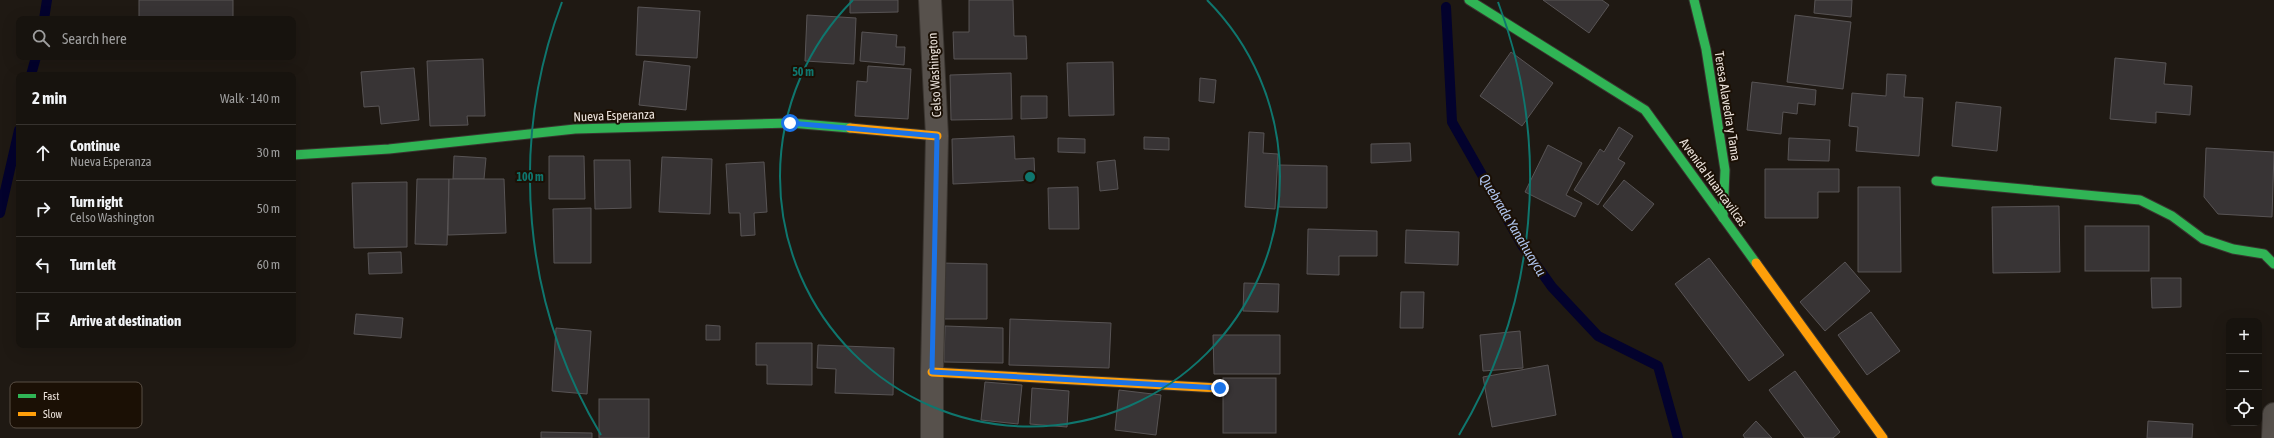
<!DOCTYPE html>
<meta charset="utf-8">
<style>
:root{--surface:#17130e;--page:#24201c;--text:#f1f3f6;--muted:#9e9e9e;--line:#36322e}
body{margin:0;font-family:"Asap Condensed",sans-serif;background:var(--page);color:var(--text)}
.controls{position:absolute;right:12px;bottom:12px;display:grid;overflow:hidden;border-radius:8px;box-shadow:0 4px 16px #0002}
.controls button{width:36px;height:36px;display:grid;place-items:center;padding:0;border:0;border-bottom:1px solid var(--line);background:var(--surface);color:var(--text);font:20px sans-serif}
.stop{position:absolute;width:12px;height:12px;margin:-9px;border:3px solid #1a73e8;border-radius:50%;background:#fff}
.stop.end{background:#1a73e8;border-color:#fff;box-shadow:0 1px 4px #0008}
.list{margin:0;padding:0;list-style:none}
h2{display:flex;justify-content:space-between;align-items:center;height:52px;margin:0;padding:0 16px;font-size:17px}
h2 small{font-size:13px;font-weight:400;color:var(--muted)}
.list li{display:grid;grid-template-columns:26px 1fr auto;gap:12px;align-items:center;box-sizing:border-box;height:56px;padding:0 16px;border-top:1px solid var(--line)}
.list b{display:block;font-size:15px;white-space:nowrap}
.list p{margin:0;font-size:13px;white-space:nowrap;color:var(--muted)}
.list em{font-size:13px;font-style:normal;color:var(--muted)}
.icon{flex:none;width:22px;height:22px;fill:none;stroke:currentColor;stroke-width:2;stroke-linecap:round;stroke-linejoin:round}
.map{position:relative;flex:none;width:2274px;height:438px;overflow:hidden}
.search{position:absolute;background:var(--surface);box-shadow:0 4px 16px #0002;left:16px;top:16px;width:280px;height:44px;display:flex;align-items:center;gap:10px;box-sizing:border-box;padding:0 14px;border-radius:8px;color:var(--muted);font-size:15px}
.panel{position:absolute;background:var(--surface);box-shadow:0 4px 16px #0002;left:16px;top:72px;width:280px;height:276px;border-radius:8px}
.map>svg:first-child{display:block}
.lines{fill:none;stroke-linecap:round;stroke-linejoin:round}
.stream{stroke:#03022d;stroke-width:10}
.building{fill:#383435;stroke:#585455}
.street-casing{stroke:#3a3530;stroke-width:24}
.fast-casing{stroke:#3a3530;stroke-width:11}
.slow-casing{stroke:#3a3530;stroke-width:11}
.street{stroke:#57514c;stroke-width:22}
.fast{stroke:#30b455;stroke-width:9}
.slow{stroke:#ff9f0a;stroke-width:9}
.route{stroke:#1a73e8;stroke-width:5}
.ring{fill:none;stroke:#0f766e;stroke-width:2}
.labels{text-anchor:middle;stroke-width:4;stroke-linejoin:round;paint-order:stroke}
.street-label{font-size:13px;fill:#eae1da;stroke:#1b1005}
.water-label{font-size:14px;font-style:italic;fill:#afc5ef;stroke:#1b1005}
.key{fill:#1b1005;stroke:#594f45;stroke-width:1}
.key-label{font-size:11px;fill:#eae1da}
.centre{fill:#0f766e;stroke:#1b1005;stroke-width:2}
.ring-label{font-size:12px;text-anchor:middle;font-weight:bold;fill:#0f766e;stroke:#1b1005;stroke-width:4;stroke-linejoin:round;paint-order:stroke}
</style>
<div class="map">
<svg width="2274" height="438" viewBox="0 0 2274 438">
<rect width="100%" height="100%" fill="#1f1913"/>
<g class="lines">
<g class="stream">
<polyline points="1446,7 1452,122 1522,245 1552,287 1598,336 1658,366 1678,438"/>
<polyline points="44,19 47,0"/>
<polyline points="31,75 36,57"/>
<polyline points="0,213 19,130"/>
</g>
</g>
<g class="building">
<rect x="139" y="0" width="94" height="19"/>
<polygon points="850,0 898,0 898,12 850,13"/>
<polygon points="969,0 1013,0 1014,36 1026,36 1027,59 954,59 953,32 969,32"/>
<polygon points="1543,0 1602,0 1609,5 1589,33"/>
<polygon points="1815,0 1852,0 1851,17 1814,13"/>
<polygon points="638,7 700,11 697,58 636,55"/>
<polygon points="807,15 856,18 854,64 805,61"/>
<polygon points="1795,15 1851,22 1843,89 1787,82"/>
<polygon points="862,32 897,35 896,47 905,47 904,65 860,61"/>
<polygon points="1511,52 1553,83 1522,126 1480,96"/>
<polygon points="2115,58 2166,63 2164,84 2192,86 2190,115 2156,112 2156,123 2110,119"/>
<polygon points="483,59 485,116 467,116 468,125 430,126 427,61"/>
<polygon points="644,61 690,66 686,110 639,105"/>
<polygon points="1113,62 1114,115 1069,116 1067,63"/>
<polygon points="868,66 911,69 908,119 855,116 857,81 867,82"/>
<polygon points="414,68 419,120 381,124 379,106 364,107 361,72"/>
<polygon points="1011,73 1012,119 951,120 950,75"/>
<polygon points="1887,74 1906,75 1904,97 1923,98 1919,156 1856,151 1858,127 1849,126 1852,93 1886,96"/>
<polygon points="1200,78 1216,80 1214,103 1199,101"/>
<polygon points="1752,82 1816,90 1815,105 1798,103 1797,114 1783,112 1781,134 1747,130"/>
<polygon points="1021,96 1047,96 1047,118 1021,119"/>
<polygon points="1956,102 2001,107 1997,151 1952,146"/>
<polygon points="1619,127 1633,136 1618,159 1625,163 1598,205 1574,190 1600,149 1604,152"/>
<polygon points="1249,132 1264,133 1263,153 1278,154 1275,209 1245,207"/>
<polygon points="1014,136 1015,159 1034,158 1035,180 953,184 952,139"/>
<polygon points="1144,137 1169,138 1169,150 1144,149"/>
<polygon points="1058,138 1085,139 1085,153 1058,152"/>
<polygon points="1789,138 1830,140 1829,161 1788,160"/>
<polygon points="1410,143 1411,161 1371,163 1371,144"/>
<polygon points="1548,145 1582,163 1566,195 1582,203 1575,217 1525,192"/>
<polygon points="2206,148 2274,152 2272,217 2218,214 2204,197"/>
<polygon points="454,156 486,158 484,179 453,179"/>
<polygon points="549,156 584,156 585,199 549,199"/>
<polygon points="662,157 712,159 710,214 659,212"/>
<polygon points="594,160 630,160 631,208 595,209"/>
<polygon points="1115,160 1118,189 1100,191 1097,162"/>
<polygon points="764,162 767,212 754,213 755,235 741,236 740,213 729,213 726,164"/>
<polygon points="1279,165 1327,166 1327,208 1279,207"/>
<polygon points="1765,169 1839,169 1839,192 1818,192 1818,218 1765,218"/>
<polygon points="417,179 449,179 447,245 415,244"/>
<polygon points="449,179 504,179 506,233 448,235"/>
<polygon points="1624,180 1654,204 1632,231 1603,206"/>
<polygon points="407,182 407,247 354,248 352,183"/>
<polygon points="1078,187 1079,229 1049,229 1048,188"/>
<polygon points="1858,187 1900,187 1901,272 1858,272"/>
<polygon points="2059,206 2060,272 1993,273 1992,207"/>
<polygon points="591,208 591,263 554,263 553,209"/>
<rect x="2085" y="226" width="64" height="45"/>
<polygon points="1308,229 1377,231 1377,256 1339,256 1339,275 1307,274"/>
<polygon points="1406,230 1459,232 1458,265 1405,263"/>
<polygon points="401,252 402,273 369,274 368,253"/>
<polygon points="1709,258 1784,355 1749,381 1675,284"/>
<polygon points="1845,262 1870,291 1825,331 1800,302"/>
<polygon points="940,263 987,264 987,319 940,319"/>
<polygon points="2151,278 2181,278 2181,307 2152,308"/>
<polygon points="1244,283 1279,284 1278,312 1243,311"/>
<polygon points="1401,292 1424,292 1423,328 1400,328"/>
<polygon points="1871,312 1900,351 1867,375 1838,335"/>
<polygon points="356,314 403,318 401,338 354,334"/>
<polygon points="1010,319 1111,323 1109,368 1009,365"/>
<polygon points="706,325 720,326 720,340 706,340"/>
<polygon points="945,326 1003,328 1003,363 944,362"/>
<polygon points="556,328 591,331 587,394 552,391"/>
<polygon points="1520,331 1523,368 1483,371 1480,335"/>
<polygon points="1213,335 1280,335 1280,374 1214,374"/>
<polygon points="756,343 812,343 812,385 767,384 767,365 756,365"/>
<polygon points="818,345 894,348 893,395 835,393 836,369 817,368"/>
<polygon points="1548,365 1556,415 1492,427 1483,377"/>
<polygon points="1795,371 1840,432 1833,438 1805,438 1769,390"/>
<rect x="1223" y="378" width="53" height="55"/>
<polygon points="985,382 1022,385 1018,424 981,420"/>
<polygon points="1032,388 1069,391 1067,427 1030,424"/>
<polygon points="1119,390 1161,395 1156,435 1115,430"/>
<rect x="599" y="399" width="50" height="39"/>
<polygon points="1756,421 1772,438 1745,438 1743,435"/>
<polygon points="2148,421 2193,424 2192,438 2147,438"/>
<polygon points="541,432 592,433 592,438 541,438"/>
</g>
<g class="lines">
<g class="street-casing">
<g id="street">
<polyline points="930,0 937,136 932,372 932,438"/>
<polyline points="2273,438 2274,414"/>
</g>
</g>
<g class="fast-casing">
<g id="fast">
<polyline points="1469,0 1645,110 1756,263"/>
<polyline points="1694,0 1706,49 1725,170 1723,218"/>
<polyline points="293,155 389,149 575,129 790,123 850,128"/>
<polyline points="1936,181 2140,200 2172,216 2203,239 2233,249 2264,254 2274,264"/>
</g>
</g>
<g class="slow-casing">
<g id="slow">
<polyline points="850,128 937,136"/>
<polyline points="1756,263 1883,438"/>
<polyline points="932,372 1219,388"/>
</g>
</g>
<use href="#street" class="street"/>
<use href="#fast" class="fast"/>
<use href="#slow" class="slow"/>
</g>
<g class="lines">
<polyline class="route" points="790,123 937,136 932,372 1220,388"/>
</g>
<g class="ring">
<path d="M1207 0A250 250 0 1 1 853 0"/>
<path d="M601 435A500 500 0 0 1 562 2M1498 2A500 500 0 0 1 1459 435"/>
</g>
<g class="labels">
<g class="street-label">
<text transform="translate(934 75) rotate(-93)" y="5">Celso Washington</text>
<text transform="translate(1728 106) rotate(81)" y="5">Teresa Alavedra y Tama</text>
<text transform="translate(614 115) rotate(-2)" y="5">Nueva Esperanza</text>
<text transform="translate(1714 182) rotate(54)" y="5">Avenida Huancavilcas</text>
</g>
<g class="water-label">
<text transform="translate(1513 225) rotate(59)" y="5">Quebrada Yanahuaycu</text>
</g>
</g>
<rect x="10" y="382" width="132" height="46" rx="6" class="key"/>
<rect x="18" y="394" width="18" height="4" fill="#30b455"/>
<rect x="18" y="412" width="18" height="4" fill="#ff9f0a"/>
<g class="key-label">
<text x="43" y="400">Fast</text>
<text x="43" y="418">Slow</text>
</g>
<circle cx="1030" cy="177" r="6" class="centre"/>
<g class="ring-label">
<text x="803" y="76">50 m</text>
<text x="530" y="181">100 m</text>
</g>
</svg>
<div class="controls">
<button>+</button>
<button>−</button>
<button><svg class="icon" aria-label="locate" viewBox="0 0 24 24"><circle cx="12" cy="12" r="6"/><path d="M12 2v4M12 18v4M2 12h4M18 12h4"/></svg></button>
</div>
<div class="stop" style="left:790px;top:123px"></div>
<div class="stop end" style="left:1220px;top:388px"></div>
<div class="search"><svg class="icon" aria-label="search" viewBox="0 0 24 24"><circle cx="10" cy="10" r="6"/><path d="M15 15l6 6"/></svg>Search here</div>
<section class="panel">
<h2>2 min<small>Walk · 140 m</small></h2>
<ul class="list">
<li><svg class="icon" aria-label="ahead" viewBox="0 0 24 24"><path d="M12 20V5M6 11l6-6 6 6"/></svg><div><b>Continue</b><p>Nueva Esperanza</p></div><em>30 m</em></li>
<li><svg class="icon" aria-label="right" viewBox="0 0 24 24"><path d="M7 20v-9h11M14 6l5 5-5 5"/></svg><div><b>Turn right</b><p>Celso Washington</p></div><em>50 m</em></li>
<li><svg class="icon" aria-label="left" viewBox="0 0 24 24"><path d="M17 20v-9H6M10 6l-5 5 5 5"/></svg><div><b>Turn left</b></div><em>60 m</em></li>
<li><svg class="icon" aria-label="arrive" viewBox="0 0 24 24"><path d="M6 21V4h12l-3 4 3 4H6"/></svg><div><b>Arrive at destination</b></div></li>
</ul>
</section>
</div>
